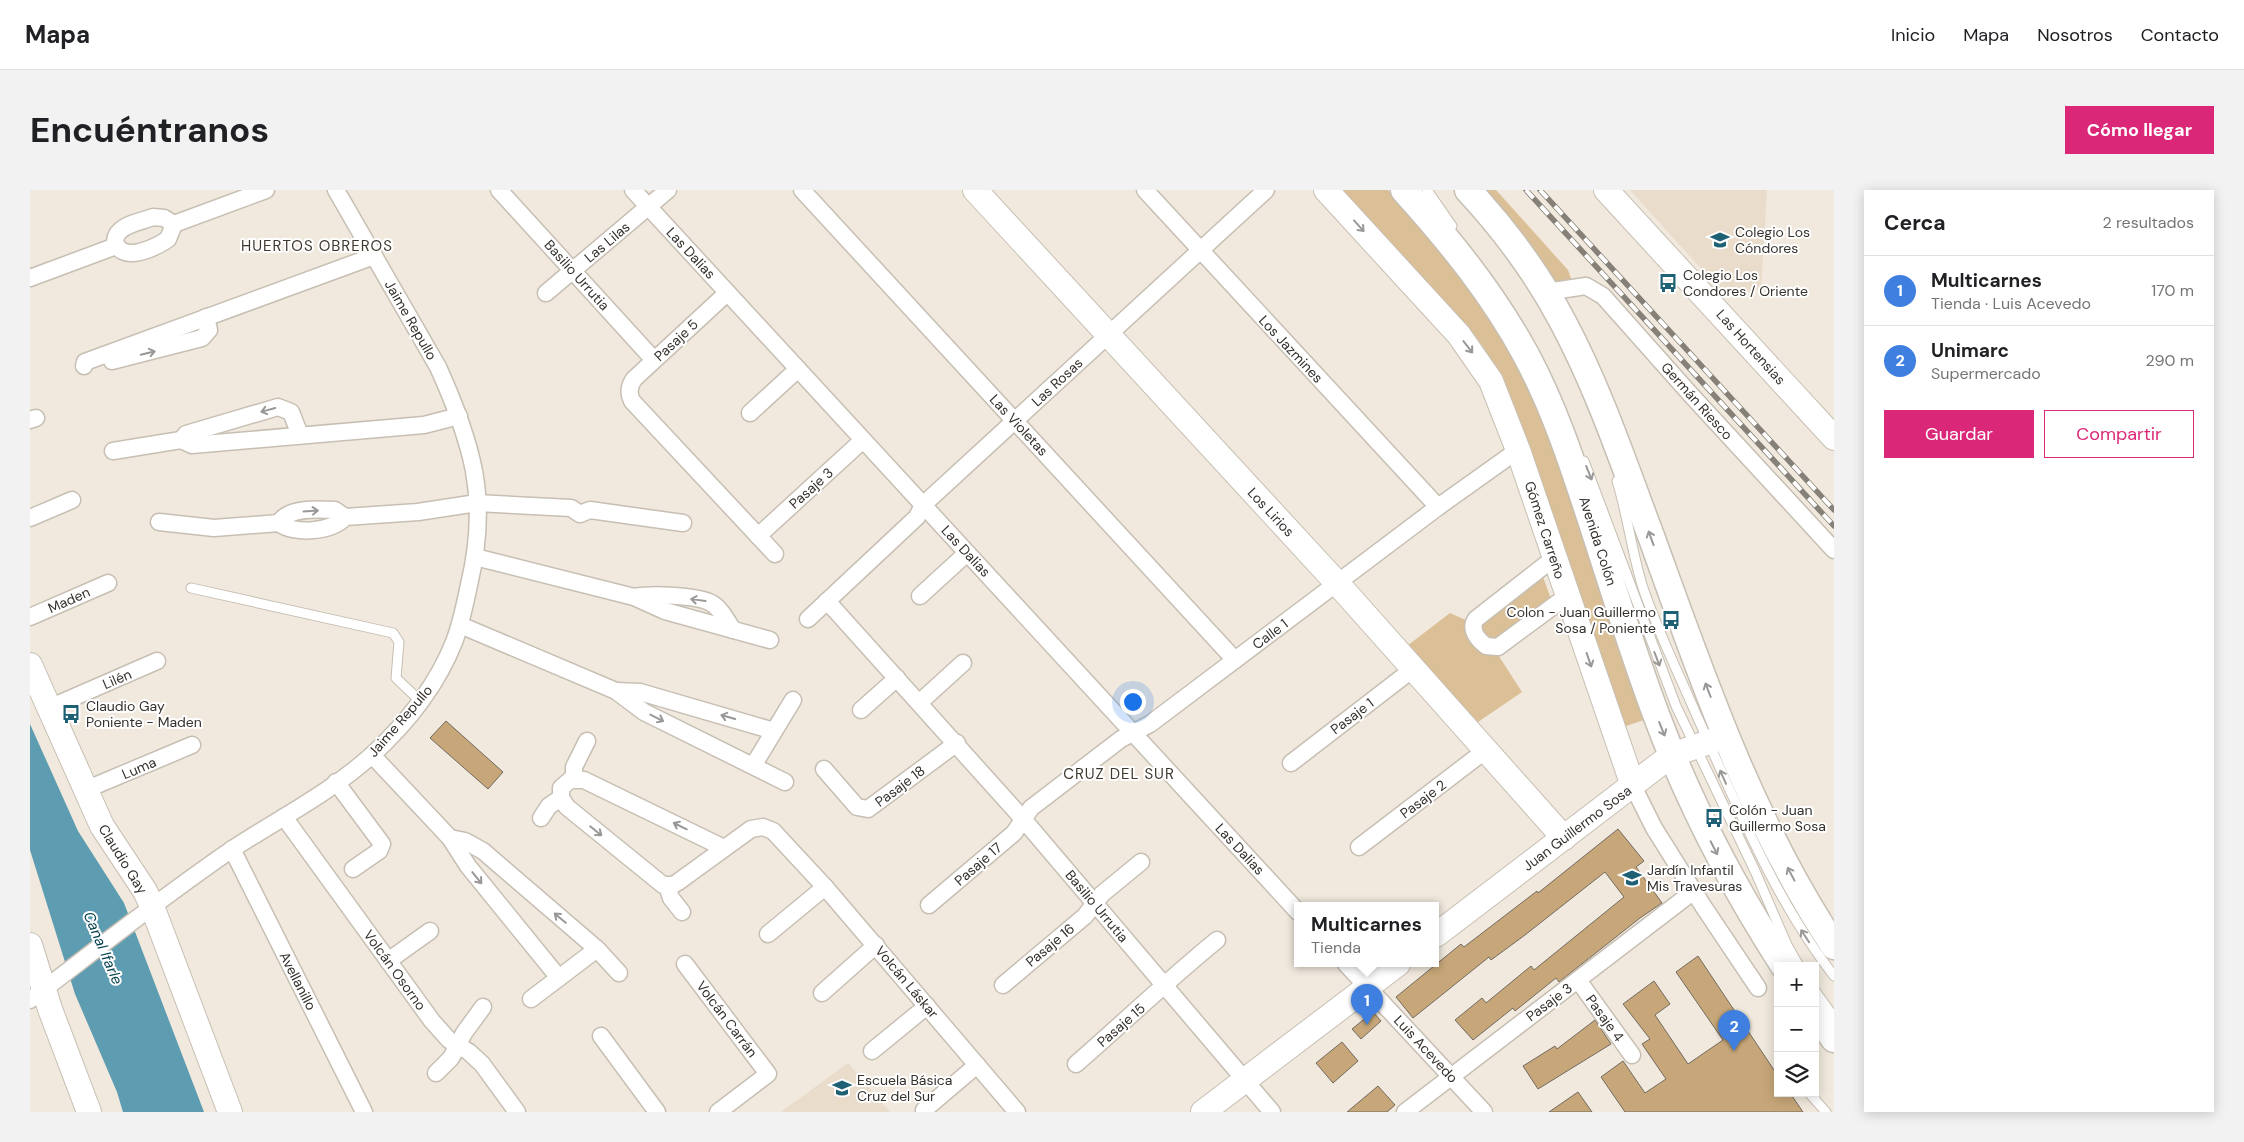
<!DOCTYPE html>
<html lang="es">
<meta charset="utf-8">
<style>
:root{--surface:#fff;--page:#f2f2f2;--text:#202124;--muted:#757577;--line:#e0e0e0;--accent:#db2777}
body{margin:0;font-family:"DM Sans",sans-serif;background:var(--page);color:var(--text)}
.controls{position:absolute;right:15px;bottom:15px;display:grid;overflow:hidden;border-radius:0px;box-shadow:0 2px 12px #0003}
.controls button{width:45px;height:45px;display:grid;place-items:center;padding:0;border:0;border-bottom:1px solid var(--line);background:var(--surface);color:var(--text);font:25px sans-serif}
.you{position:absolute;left:1102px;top:511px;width:18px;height:18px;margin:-12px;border:4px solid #fff;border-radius:50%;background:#1a73e8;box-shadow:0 0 0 8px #1a73e833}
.badge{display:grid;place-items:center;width:32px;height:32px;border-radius:50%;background:var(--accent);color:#fff;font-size:16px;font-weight:700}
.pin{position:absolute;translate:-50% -41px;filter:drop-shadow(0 1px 2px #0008)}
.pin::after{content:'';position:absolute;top:26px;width:18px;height:15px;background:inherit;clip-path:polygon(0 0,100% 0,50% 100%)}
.popup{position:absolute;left:1264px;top:712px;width:145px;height:65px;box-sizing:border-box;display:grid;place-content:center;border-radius:0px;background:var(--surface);filter:drop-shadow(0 1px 4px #0005);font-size:16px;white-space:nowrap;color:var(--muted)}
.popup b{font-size:19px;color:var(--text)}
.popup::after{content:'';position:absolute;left:50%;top:100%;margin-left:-10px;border:10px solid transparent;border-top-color:var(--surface)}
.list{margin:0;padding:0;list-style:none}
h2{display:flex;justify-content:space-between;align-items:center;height:65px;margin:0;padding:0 20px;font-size:21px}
h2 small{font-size:16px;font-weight:400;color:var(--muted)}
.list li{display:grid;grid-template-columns:32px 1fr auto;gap:15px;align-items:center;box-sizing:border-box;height:70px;padding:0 20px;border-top:1px solid var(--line)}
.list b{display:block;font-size:19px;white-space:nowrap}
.list p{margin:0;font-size:16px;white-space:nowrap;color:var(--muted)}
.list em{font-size:16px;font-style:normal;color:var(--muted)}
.actions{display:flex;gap:10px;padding:15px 20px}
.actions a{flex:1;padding:11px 0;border:1px solid var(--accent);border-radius:0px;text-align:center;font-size:18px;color:var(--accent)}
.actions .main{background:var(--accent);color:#fff}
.icon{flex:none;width:28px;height:28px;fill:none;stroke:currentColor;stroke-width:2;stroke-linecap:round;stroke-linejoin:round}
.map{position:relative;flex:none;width:1804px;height:922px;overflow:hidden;border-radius:0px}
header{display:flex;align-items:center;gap:30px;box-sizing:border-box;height:70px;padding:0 25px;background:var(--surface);border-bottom:1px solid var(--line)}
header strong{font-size:24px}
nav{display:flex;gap:28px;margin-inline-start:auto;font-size:18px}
.intro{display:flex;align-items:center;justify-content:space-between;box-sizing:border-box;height:120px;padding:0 30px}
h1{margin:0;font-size:35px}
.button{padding:12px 22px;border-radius:0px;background:var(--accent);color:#fff;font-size:18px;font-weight:700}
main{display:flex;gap:30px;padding:0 30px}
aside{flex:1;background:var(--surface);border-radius:0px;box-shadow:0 2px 12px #0003}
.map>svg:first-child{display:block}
.built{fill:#e9dcca}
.green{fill:#dbbf96}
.water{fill:#5e9db1}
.building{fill:#c7a779;stroke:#726a60}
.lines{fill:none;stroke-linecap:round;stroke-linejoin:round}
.lane-casing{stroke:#c7bfb3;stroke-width:11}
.street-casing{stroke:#c7bfb3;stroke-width:19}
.secondary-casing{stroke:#c7bfb3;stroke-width:26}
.primary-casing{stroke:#c7bfb3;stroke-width:29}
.lane{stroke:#fff;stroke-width:9}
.street{stroke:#fff;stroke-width:16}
.secondary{stroke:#fff;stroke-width:24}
.primary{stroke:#fff;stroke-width:26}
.rail-casing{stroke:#858078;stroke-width:5.5}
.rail{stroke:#fff;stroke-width:4;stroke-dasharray:11;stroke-linecap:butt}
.oneway{stroke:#9a9896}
.labels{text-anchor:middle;stroke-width:4;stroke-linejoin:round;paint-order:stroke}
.poi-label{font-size:14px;fill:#34302c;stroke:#fff;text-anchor:start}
.street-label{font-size:14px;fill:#34302c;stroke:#fff}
.neighbourhood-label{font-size:15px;letter-spacing:1px;fill:#3f382e;stroke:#fff}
.water-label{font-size:15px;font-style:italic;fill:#033f4e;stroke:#fff}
</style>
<header>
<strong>Mapa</strong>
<nav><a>Inicio</a><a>Mapa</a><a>Nosotros</a><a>Contacto</a></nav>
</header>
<div class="intro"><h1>Encuéntranos</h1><a class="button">Cómo llegar</a></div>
<main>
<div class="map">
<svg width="1804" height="922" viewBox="0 0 1804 922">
<rect width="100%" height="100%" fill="#f1e9dd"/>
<g class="built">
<polygon points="1600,0 1737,0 1731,99 1696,106"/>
<polygon points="818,873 860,922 751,922"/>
</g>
<g class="green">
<polygon points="1306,0 1358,0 1443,97 1512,219 1614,530 1590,538 1471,187 1452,155"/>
<polygon points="1446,0 1466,0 1538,80 1542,91 1519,93"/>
<polygon points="1513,387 1521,409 1463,457 1492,502 1448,532 1377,456 1420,423 1449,436"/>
</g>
<polygon class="water" points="0,534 48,641 94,713 174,922 93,922 87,902 45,804 0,660"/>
<g class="building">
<polygon points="416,531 473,582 458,599 400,548"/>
<polygon points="1588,639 1614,671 1606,677 1632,713 1610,728 1529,792 1526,788 1485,821 1483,818 1443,850 1425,830 1452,808 1456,813 1501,776 1504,780 1594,707 1575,682 1495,745 1461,770 1459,767 1383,828 1366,807 1431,754 1434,757 1507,701 1508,703"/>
<polygon points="1668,766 1748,886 1748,903 1760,903 1773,922 1595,922 1571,887 1593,871 1615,903 1636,889 1612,854 1620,849 1593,814 1624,791 1640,814 1625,825 1658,874 1693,850 1646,782"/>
<polygon points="1343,822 1351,831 1331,849 1322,839"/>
<polygon points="1565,830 1581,854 1508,899 1493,876 1525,856 1527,859"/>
<polygon points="1312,852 1328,871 1303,893 1286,873"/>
<polygon points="1348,896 1365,915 1357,922 1317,922"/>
<polygon points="1548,902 1562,922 1519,922"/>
</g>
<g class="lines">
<g class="lane-casing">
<g id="lane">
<polyline points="1397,0 1422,36"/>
<polyline points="1554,271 1646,516 1725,681 1757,755 1769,776"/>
<path d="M1587,291C1598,327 1602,363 1613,398C1628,442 1648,482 1666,524C1707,615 1743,707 1804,786"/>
<polyline points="161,398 363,443 369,452 366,488 390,511"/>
<polyline points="1785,801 1801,823"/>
<polyline points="1779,903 1796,922"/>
</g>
</g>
<g class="street-casing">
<g id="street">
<polyline points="469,0 624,170"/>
<polyline points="603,0 1268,722"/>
<polyline points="772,0 1205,470"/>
<polyline points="1115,0 1408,317"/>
<path d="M123,27L134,28L144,34L138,49C130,55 113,63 102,63C89,64 79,51 90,41C98,33 113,31 123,27Z"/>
<polyline points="144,34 236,0"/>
<polyline points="0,88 86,56"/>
<polyline points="1516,102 1556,96 1573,106 1661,205 1804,360"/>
<polyline points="516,103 638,0"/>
<path d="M697,103L604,189C599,196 598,203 602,211L745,364"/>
<polyline points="82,171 172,148 179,140 176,127"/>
<polyline points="54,176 55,172 344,66"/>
<polyline points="720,223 768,179"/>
<polyline points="0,230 6,228"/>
<polyline points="151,250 156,244 248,217 261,222 270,245"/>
<polyline points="83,261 151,250 162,255 394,235 429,226"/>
<polyline points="0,328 42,310"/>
<path d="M129,332L184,338L249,333C263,345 304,342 315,327L388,322L447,313L541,318L550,324L560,320L653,333"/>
<path d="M249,333C258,317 289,319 305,320L315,327"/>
<polyline points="728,346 833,250"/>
<polyline points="445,367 604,407 635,421 740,450"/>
<path d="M1524,368L1446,429C1439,439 1447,449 1456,456L1468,457L1537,406"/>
<polyline points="890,406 937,363"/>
<path d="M604,407C621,404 667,405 681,413C691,418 697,431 703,440"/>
<polyline points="797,411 993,629 1242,922"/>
<polyline points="0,427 78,393"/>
<polyline points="778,429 887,327 893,315 1236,0"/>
<polyline points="430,435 586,501 614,522 755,592"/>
<polyline points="586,501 610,502 744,541"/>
<polyline points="890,512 933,473"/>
<polyline points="19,518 127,471"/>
<polyline points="831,520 867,488"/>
<polyline points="342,565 420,648 438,676 529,788"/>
<polyline points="1261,573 1383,479"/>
<polyline points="723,576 763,510"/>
<polyline points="794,579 827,617 838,619 927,553"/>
<polyline points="544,588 544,577 557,551"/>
<polyline points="306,592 352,654 349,661 323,679"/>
<polyline points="1603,596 1624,638 1673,716 1728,798"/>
<polyline points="55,600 162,555"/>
<polyline points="254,627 402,831 419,850 439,862 452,874 487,922"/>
<polyline points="511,628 519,616 531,608"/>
<polyline points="420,648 435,651 453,661 567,759 589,783"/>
<polyline points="1329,657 1456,560"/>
<polyline points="694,658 554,590 540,590 531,598 531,608 537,617 633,695 643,695 648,692 721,639 733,637 743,641 795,697 987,922"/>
<polyline points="202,659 334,922"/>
<polyline points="637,696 641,708 652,722"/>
<polyline points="899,715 984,643 1001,618 1091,549 1120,534 1408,317 1488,260"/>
<polyline points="738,744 795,697"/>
<polyline points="358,771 400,741"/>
<polyline points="655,774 738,884 688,922"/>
<polyline points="1316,774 1454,922"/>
<polyline points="1548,790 1602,865"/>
<polyline points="973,795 1055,726 1072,704 1111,672"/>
<polyline points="792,803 846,755"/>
<polyline points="501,809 567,759"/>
<path d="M0,810C67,759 132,707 201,660C248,629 300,603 342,565C376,534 407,495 424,452C431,434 435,414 439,395C448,357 451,319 444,281C437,245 423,210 408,177L306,0"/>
<polyline points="571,846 627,922"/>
<polyline points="842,861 897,816"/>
<path d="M1046,874C1093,833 1138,790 1187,750"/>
<polyline points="406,883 421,868 434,843 453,817"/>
<polyline points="894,920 947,875"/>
<polyline points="1375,922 1664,701"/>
</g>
</g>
<g class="secondary-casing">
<g id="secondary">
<polyline points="945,0 1307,393 1534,648"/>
<polyline points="1296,0 1429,145 1461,191 1488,260 1603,596"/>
<polyline points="1576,0 1804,248"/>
<polyline points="0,475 72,636 115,701 122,716 200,922"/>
<polyline points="1406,745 1630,574 1642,565 1696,546"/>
<polyline points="0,755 20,819 59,922"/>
<polyline points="1173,922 1368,774"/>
</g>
</g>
<g class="primary-casing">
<g id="primary">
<path d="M1374,0C1420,51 1463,104 1496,165C1524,217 1542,272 1560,327C1582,394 1602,461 1627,527C1660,615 1703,697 1754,776"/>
<path d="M1438,0C1475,40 1509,86 1534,134C1570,202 1594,275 1621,346C1672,487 1721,631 1804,756"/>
<polyline points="1785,822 1804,849"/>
</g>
</g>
<use href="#lane" class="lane"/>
<use href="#street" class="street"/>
<use href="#secondary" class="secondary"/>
<use href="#primary" class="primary"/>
<g class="rail-casing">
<g id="rail">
<polyline points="1496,0 1804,336"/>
<polyline points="1510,0 1804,320"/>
</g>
</g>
<use href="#rail" class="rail"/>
</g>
<defs><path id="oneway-shaft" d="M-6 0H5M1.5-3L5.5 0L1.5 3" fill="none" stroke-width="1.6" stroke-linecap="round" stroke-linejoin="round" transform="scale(1.25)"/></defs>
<g class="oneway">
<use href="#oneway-shaft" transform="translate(1329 36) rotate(48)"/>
<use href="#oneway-shaft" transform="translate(1438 157) rotate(52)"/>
<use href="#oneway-shaft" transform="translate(118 163) rotate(-14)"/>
<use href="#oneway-shaft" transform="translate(238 220) rotate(165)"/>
<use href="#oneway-shaft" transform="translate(1559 283) rotate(68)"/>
<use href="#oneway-shaft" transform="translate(281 321) rotate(-4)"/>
<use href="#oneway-shaft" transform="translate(1621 348) rotate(-110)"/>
<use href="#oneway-shaft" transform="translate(668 410) rotate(-172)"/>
<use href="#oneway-shaft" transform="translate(1627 469) rotate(69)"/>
<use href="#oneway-shaft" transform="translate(1559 470) rotate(71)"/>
<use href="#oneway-shaft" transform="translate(1678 500) rotate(-111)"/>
<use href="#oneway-shaft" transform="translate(698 527) rotate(-164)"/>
<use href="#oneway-shaft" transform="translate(627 528) rotate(27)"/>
<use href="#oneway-shaft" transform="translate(1632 539) rotate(68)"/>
<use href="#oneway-shaft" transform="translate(1693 587) rotate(-114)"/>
<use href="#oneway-shaft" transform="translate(650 636) rotate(-154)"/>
<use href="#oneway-shaft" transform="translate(566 641) rotate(39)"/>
<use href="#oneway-shaft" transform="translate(1684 658) rotate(63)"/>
<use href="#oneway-shaft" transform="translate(1761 684) rotate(-118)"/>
<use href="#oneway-shaft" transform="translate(447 688) rotate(51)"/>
<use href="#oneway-shaft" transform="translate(530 728) rotate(-140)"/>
<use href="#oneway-shaft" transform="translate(1775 746) rotate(-123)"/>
</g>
<defs>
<g id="school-bare" transform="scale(1.5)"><path d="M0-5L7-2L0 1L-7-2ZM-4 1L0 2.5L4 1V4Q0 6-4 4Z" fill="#1e6174" stroke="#fff" stroke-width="2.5" paint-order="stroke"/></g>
<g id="bus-bare" transform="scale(1.5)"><path d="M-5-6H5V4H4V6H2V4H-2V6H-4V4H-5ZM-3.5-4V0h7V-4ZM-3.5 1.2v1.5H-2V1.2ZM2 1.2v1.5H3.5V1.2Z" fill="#1e6174" stroke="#fff" stroke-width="2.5" paint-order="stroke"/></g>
</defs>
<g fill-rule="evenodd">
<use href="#school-bare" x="1690" y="50"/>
<use href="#bus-bare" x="1638" y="93"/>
<use href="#bus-bare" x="1641" y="430"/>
<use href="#bus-bare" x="41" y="524"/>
<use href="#bus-bare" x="1684" y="628"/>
<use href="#school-bare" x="1602" y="688"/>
<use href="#school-bare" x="812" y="898"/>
</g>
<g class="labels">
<g class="poi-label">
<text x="1705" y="47">Colegio Los<tspan x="1705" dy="16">Cóndores</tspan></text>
<text x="1653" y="90">Colegio Los<tspan x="1653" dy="16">Condores / Oriente</tspan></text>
<text x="1626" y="427" text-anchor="end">Colon - Juan Guillermo<tspan x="1626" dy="16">Sosa / Poniente</tspan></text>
<text x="56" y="521">Claudio Gay<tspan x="56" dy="16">Poniente - Maden</tspan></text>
<text x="1699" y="625">Colón - Juan<tspan x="1699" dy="16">Guillermo Sosa</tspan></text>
<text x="1617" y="685">Jardín Infantil<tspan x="1617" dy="16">Mis Travesuras</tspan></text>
<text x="827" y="895">Escuela Básica<tspan x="827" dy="16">Cruz del Sur</tspan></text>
</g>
<g class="street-label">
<text transform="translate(577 52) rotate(-40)" y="5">Las Lilas</text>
<text transform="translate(661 63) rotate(47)" y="5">Las Dalias</text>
<text transform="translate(547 85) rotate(48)" y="5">Basilio Urrutia</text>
<text transform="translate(381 130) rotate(60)" y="5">Jaime Repullo</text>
<text transform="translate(646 150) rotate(-43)" y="5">Pasaje 5</text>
<text transform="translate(1721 157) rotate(48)" y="5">Las Hortensias</text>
<text transform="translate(1261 159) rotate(47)" y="5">Los Jazmines</text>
<text transform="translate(1027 192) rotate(-43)" y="5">Las Rosas</text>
<text transform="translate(1667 211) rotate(48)" y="5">Germán Riesco</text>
<text transform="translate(989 235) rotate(47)" y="5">Las Violetas</text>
<text transform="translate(781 298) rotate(-42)" y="5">Pasaje 3</text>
<text transform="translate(1241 322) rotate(47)" y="5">Los Lirios</text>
<text transform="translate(1515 340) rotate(72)" y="5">Gómez Carreño</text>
<text transform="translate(1568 351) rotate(72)" y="5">Avenida Colón</text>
<text transform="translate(936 361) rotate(47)" y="5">Las Dalias</text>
<text transform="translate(39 410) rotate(-24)" y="5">Maden</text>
<text transform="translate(1240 444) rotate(-37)" y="5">Calle 1</text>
<text transform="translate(87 489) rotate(-23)" y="5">Lilén</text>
<text transform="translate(1322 526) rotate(-37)" y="5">Pasaje 1</text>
<text transform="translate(370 531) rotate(-49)" y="5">Jaime Repullo</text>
<text transform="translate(109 578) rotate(-23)" y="5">Luma</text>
<text transform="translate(870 596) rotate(-37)" y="5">Pasaje 18</text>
<text transform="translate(1393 609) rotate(-37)" y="5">Pasaje 2</text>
<text transform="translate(1547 638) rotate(-37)" y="5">Juan Guillermo Sosa</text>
<text transform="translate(1210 659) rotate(47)" y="5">Las Dalias</text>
<text transform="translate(93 669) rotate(58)" y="5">Claudio Gay</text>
<text transform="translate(948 674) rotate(-41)" y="5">Pasaje 17</text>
<text transform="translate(1067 716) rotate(50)" y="5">Basilio Urrutia</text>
<text transform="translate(1020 755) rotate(-40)" y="5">Pasaje 16</text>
<text transform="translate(365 780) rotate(54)" y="5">Volcán Osorno</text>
<text transform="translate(268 791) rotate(63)" y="5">Avellanillo</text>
<text transform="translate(877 792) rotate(50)" y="5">Volcán Láskar</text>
<text transform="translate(1519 812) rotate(-37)" y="5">Pasaje 3</text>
<text transform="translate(1575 828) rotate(54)" y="5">Pasaje 4</text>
<text transform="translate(697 829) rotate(53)" y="5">Volcán Carrán</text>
<text transform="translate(1091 835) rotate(-41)" y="5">Pasaje 15</text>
<text transform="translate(1396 859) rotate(47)" y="5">Luis Acevedo</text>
</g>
<g class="neighbourhood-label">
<text x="287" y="61">HUERTOS OBREROS</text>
<text x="1089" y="589">CRUZ DEL SUR</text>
</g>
<g class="water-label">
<text transform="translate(73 758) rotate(67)" y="5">Canal Ifarle</text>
</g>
</g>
</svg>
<div class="controls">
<button>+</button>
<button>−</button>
<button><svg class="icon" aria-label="layers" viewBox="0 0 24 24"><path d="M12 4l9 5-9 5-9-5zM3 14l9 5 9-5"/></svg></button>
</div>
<div class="you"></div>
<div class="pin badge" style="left:1337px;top:835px;background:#3f7fe0">1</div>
<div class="popup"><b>Multicarnes</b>Tienda</div>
<div class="pin badge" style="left:1704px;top:861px;background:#3f7fe0">2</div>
</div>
<aside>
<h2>Cerca<small>2 resultados</small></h2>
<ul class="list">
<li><span class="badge" style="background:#3f7fe0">1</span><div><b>Multicarnes</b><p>Tienda · Luis Acevedo</p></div><em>170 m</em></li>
<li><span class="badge" style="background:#3f7fe0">2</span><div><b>Unimarc</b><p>Supermercado</p></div><em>290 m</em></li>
</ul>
<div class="actions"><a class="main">Guardar</a><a>Compartir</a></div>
</aside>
</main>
